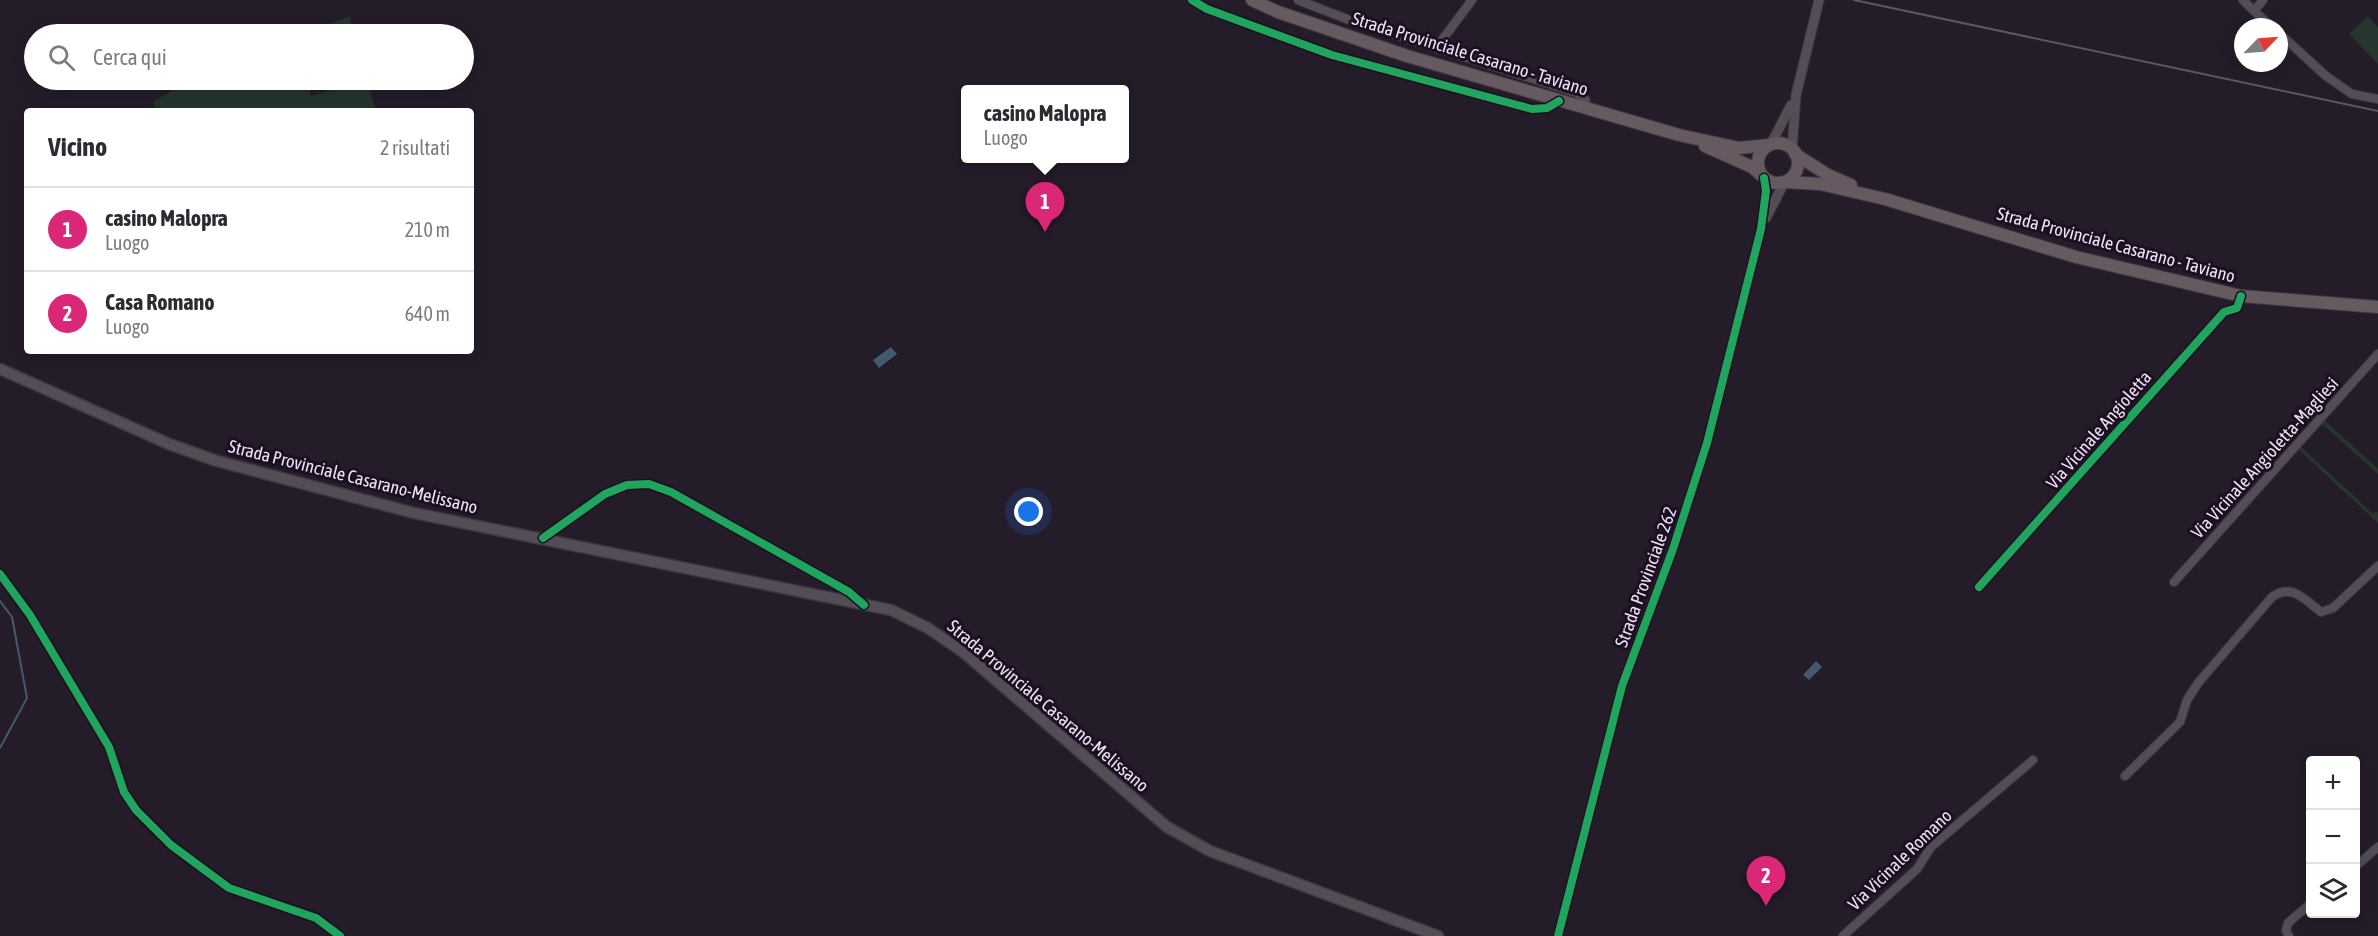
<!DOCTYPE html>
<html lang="it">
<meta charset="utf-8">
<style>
:root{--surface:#fff;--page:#f2f2f3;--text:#2b2b33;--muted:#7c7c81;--line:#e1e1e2;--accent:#db2777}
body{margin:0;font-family:"Asap Condensed",sans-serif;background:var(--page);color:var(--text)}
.controls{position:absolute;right:18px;bottom:18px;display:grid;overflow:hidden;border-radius:6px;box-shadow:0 3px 15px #0003}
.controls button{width:54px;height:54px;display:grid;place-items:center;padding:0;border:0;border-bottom:2px solid var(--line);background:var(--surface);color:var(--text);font:30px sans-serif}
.compass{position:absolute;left:2234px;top:18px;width:54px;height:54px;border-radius:50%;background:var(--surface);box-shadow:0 3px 15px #0003;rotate:65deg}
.you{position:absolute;left:1029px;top:512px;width:21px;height:21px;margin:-15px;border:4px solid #fff;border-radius:50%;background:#1a73e8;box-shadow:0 0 0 9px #1a73e833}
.badge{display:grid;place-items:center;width:39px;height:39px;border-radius:50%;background:var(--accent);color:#fff;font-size:20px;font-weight:700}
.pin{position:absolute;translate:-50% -50px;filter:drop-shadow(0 2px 3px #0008)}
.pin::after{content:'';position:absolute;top:32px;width:21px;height:18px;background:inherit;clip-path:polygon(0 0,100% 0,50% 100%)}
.popup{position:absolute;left:961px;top:85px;width:168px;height:78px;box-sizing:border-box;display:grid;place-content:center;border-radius:6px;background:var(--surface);filter:drop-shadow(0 2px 4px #0005);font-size:20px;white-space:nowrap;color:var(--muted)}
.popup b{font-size:22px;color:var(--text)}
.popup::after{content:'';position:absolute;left:50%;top:100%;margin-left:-12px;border:12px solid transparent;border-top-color:var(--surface)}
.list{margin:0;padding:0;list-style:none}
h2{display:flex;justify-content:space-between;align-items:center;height:78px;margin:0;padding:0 24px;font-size:26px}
h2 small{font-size:20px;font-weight:400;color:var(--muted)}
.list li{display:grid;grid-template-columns:39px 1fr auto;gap:18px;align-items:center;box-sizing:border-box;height:84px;padding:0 24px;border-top:2px solid var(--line)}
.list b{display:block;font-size:22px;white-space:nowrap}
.list p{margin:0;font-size:20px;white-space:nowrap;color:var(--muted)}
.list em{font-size:20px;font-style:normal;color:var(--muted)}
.icon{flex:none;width:33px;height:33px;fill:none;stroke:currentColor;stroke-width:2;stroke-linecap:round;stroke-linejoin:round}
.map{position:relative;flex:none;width:2378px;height:936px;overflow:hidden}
.search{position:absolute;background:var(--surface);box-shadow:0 3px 15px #0003;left:24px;top:24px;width:450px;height:66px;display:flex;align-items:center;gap:15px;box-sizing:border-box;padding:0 21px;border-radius:33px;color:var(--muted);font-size:22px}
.panel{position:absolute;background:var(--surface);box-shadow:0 3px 15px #0003;left:24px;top:108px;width:450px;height:246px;border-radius:6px}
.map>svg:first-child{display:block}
.green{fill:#24362d}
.water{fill:#415971}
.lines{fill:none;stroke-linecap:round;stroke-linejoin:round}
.stream{stroke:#415971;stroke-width:2}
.minor-casing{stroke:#3f3842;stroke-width:10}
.tertiary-casing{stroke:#3f3842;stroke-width:11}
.secondary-casing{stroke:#3f3842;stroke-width:13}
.primary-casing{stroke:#3f3842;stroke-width:14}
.minor{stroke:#534d56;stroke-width:8}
.tertiary{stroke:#534d56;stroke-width:9}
.secondary{stroke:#534d56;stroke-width:10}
.primary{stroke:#66595f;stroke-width:12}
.rail{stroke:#5d5760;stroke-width:2}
.cycleway-casing{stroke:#1d0e24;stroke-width:11}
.cycleway{stroke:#20a55d;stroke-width:8}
.labels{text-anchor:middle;stroke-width:6;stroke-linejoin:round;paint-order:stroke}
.street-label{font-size:18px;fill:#efe4f4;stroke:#1d0e24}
</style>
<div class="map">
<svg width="2378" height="936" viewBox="0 0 2378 936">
<rect width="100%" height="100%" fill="#251c29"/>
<g class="green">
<polygon points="350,16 352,34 301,34"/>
<polygon points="2368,16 2378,27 2378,64 2349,34"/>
<polygon points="190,80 305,80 311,96 336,89 335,81 339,80 367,80 376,111 156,111 153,102"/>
<polygon points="2324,420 2378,469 2378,474 2321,423"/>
<polygon points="2300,446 2372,513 2378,512 2378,523 2298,449"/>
</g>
<g class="water">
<polygon points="891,347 897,354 879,368 873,360"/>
<polygon points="1816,661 1822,667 1809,680 1803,675"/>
</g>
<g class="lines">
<polyline class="stream" points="0,601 12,617 27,698 0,748"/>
<g class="minor-casing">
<g id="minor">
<polyline points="1192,0 1207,9 1332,55 1532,109 1547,108 1559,101"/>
<polyline points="1298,0 1352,21 1577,93 1585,99 1588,109"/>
<polyline points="2243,0 2254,11"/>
<polyline points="2263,0 2254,11 2272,27"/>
<polyline points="2279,33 2326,76 2352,94 2378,99"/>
<polyline points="1436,48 1472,0"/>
<polyline points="543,538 605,494 627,485 649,484 671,492 849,592 863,604"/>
<polyline points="0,574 30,615 109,747 124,792 136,810 171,845 229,888 316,918 340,936"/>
<polyline points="2174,582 2378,354"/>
<polyline points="1979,587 2224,312 2237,308 2241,296"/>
<path d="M2125,776L2180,722L2187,700L2198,683L2272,597C2292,583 2304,599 2321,612L2333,608L2378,566"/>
<polyline points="2356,866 2378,847"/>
<polyline points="1843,936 1917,869 1931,847 2033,760"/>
<polyline points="2289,936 2286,931 2288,923 2310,904"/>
</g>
</g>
<g class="tertiary-casing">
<g id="tertiary">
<polyline points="1771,144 1791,105"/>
<polyline points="1792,149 1796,95 1819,0"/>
<polyline points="1766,218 1784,183"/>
<polyline points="1558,936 1622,686 1673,549 1707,443 1761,229 1766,191 1764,178"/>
</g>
</g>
<g class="secondary-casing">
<polyline id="secondary" points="0,369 169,444 217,461 414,513 891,610 928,628 963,652 1167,827 1210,851 1438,936"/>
</g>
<g class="primary-casing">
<g id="primary">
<polyline points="1252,0 1278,12 1407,56 1679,135 1739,148 1769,145"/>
<circle cx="1778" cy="163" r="20"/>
<polyline points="1705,146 1752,167 1761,175"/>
<polyline points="1795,154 1828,175 1851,185"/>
<polyline points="1786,182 1820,184 1885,199 2076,257 2241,296 2378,307"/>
</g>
</g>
<use href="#minor" class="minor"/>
<use href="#tertiary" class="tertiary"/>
<use href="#secondary" class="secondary"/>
<use href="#primary" class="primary"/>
<polyline class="rail" points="1854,0 2378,111"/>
<g class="cycleway-casing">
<g id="cycleway">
<polyline points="1192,0 1207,9 1332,55 1532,109 1547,108 1559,101"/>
<polyline points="543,538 605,494 627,485 649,484 671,492 849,592 864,605"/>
<polyline points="0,574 30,615 109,747 124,792 136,810 171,845 229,888 316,918 340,936"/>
<polyline points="1979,587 2224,312 2237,308 2241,296"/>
<polyline points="1558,936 1622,686 1673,549 1707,443 1761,229 1766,191 1764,178"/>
</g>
</g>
<use href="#cycleway" class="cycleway"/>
</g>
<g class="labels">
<g class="street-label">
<text transform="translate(1470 54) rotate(17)" y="6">Strada Provinciale Casarano - Taviano</text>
<text transform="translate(2116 245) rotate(15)" y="6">Strada Provinciale Casarano - Taviano</text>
<text transform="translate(2099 430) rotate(-49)" y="6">Via Vicinale Angioletta</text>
<text transform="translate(2265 458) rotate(-48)" y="6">Via Vicinale Angioletta-Magliesi</text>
<text transform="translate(353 477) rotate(14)" y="6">Strada Provinciale Casarano-Melissano</text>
<text transform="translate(1646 577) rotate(-70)" y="6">Strada Provinciale 262</text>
<text transform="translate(1048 706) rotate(40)" y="6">Strada Provinciale Casarano-Melissano</text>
<text transform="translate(1900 860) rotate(-44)" y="6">Via Vicinale Romano</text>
</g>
</g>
</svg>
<div class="controls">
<button>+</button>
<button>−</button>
<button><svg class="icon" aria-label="layers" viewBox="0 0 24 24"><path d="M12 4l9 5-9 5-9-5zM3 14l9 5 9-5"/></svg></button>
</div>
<svg class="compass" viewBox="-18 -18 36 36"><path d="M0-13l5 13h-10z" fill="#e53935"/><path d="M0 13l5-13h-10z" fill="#7c7c81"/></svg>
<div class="you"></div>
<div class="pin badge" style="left:1045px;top:232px">1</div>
<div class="popup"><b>casino Malopra</b>Luogo</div>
<div class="pin badge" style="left:1766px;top:906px">2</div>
<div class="search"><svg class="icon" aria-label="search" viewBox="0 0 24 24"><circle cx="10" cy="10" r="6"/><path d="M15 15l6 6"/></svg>Cerca qui</div>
<section class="panel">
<h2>Vicino<small>2 risultati</small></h2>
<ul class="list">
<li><span class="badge">1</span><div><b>casino Malopra</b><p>Luogo</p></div><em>210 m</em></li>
<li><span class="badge">2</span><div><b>Casa Romano</b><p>Luogo</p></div><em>640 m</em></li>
</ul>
</section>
</div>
